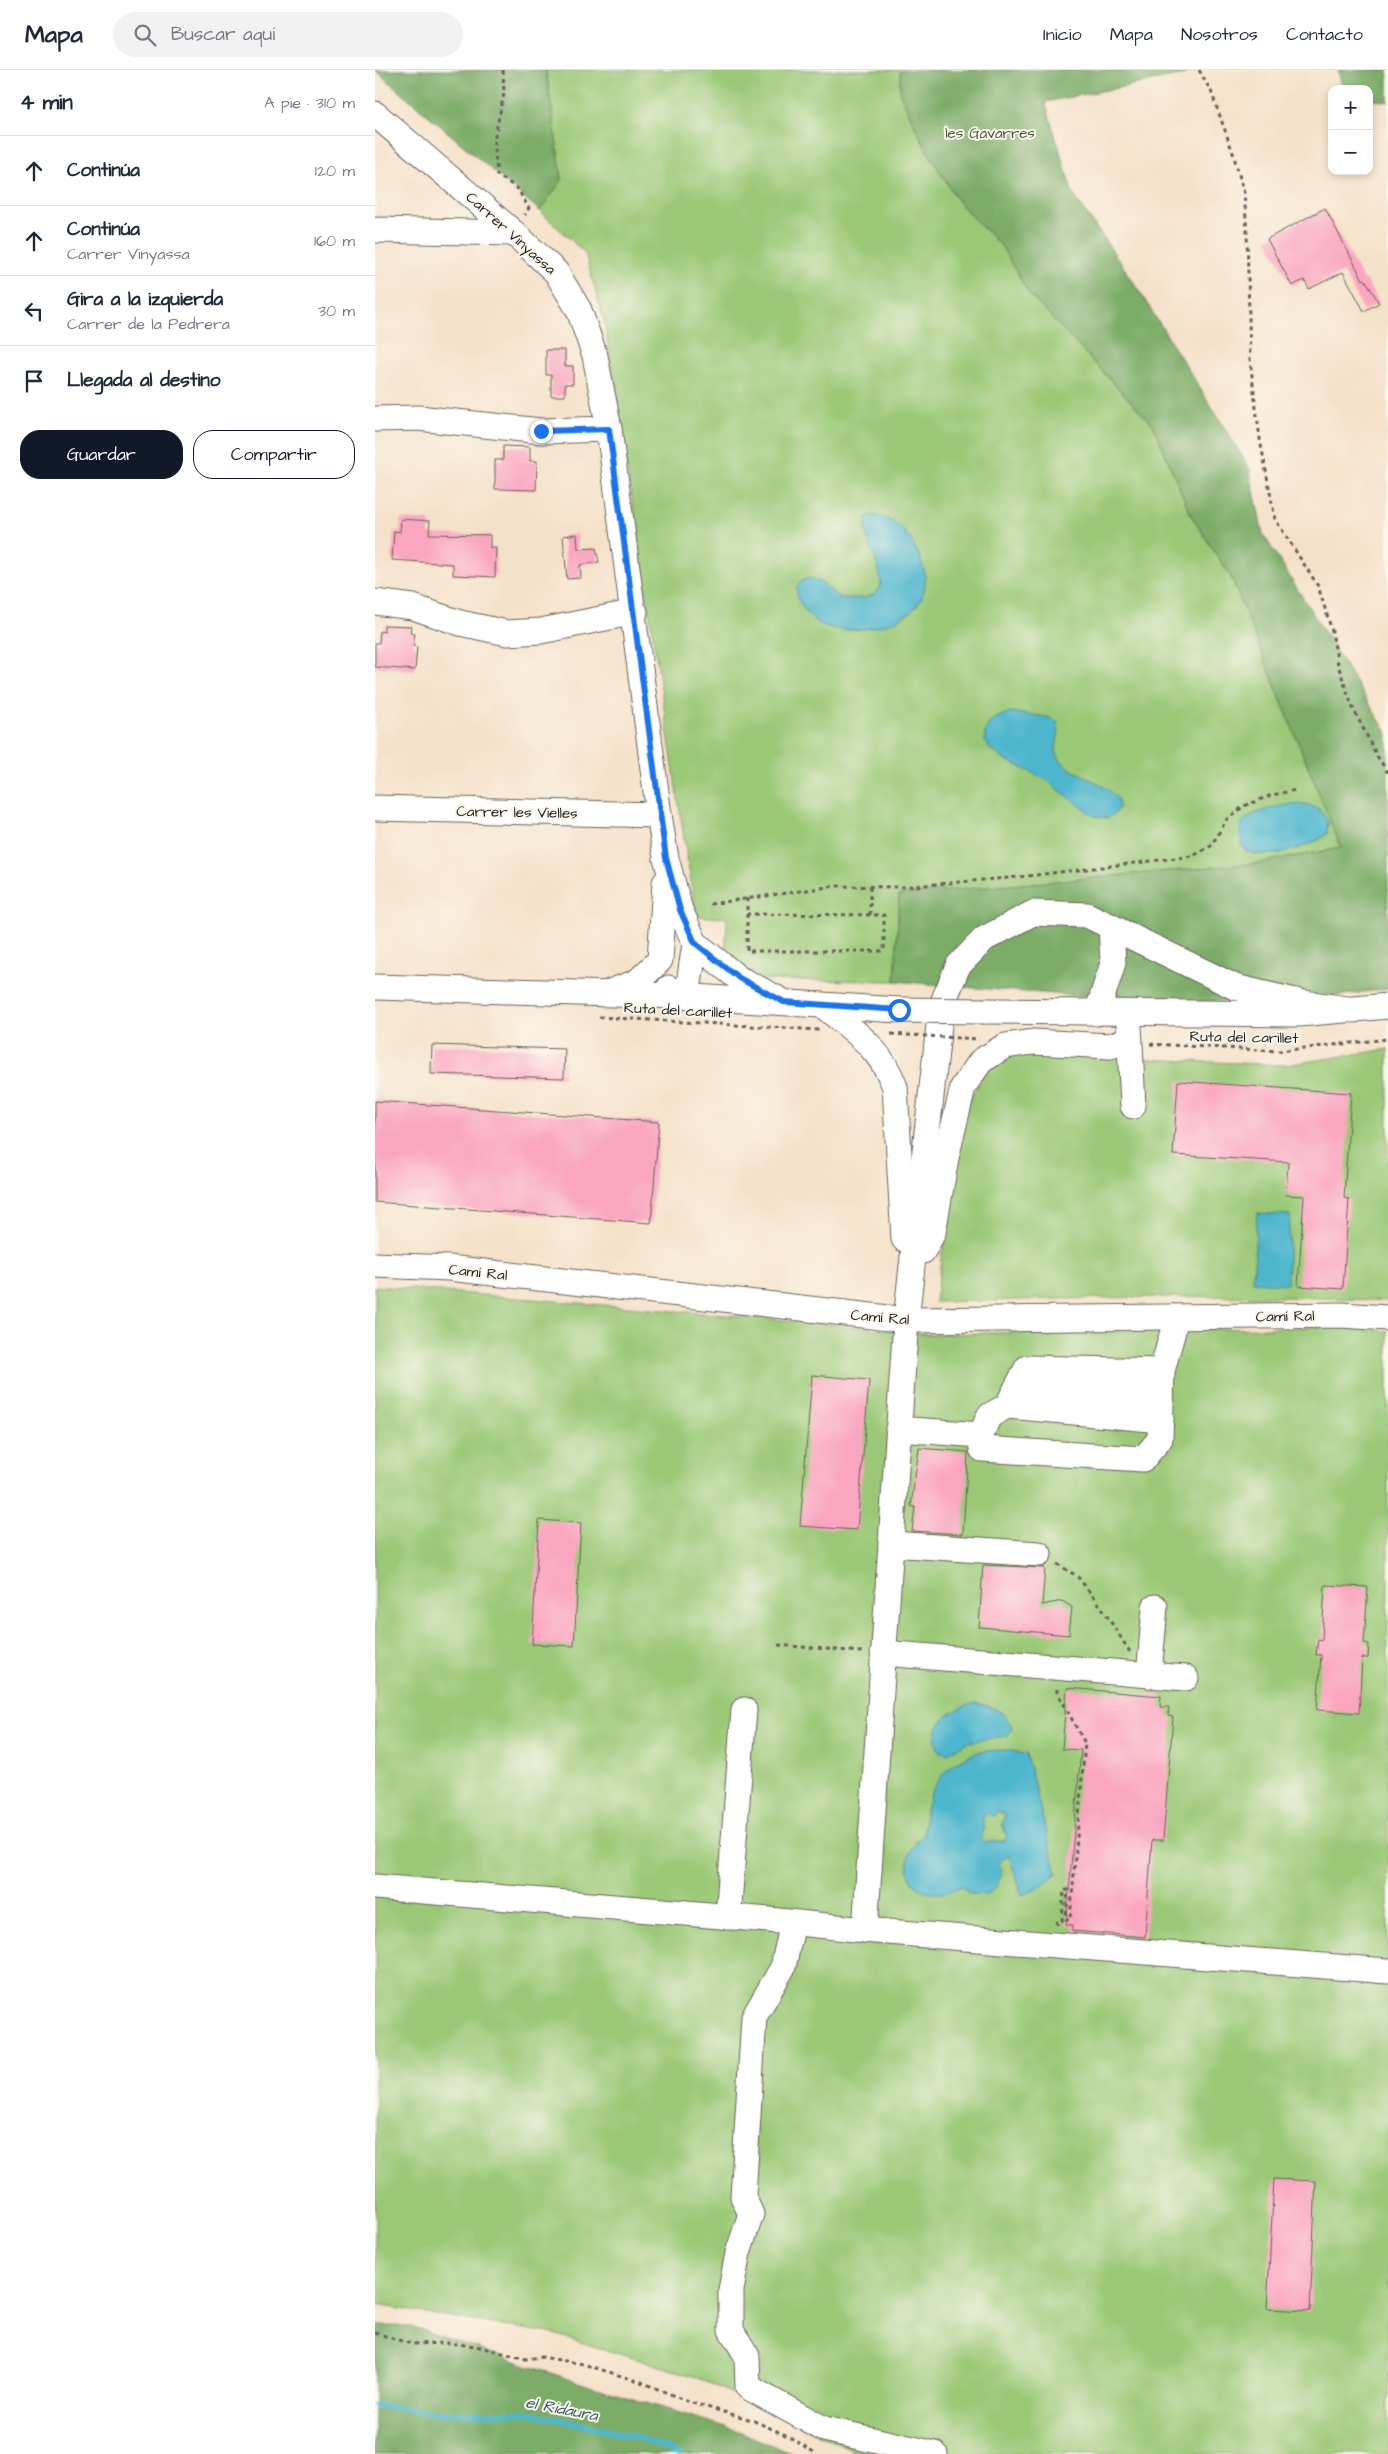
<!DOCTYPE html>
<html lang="es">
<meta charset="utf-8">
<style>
:root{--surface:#fff;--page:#f2f2f3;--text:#1f2937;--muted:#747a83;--line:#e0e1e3;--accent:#111827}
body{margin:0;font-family:"Architects Daughter",sans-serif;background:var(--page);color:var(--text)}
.controls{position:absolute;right:15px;top:15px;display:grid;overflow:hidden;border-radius:10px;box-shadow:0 2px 8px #0003}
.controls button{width:45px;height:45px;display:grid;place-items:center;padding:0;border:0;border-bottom:1px solid var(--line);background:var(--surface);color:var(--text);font:25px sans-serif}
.stop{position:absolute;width:15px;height:15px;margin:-11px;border:4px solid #1a73e8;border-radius:50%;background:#fff}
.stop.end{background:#1a73e8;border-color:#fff;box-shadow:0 1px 5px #0008}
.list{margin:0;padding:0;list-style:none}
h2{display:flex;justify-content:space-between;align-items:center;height:65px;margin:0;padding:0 20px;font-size:21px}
h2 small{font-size:16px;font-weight:400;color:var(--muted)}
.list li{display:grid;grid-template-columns:32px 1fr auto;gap:15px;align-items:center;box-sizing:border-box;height:70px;padding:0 20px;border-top:1px solid var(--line)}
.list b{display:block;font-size:19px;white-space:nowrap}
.list p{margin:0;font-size:16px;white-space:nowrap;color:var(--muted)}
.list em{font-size:16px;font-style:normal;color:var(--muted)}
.actions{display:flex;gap:10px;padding:15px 20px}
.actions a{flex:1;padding:11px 0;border:1px solid var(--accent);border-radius:20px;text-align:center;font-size:18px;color:var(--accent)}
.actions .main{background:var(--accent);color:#fff}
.icon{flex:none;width:28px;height:28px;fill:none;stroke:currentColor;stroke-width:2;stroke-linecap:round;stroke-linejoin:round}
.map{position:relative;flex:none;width:1013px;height:2384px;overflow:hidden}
header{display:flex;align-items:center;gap:30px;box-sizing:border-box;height:70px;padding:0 25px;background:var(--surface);border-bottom:1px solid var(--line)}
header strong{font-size:24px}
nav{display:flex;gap:28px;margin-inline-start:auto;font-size:18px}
.search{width:350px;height:45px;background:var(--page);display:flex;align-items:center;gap:12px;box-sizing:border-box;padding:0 18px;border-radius:28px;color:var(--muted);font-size:19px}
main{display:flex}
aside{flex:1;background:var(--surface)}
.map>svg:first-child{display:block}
.green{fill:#9ac876;stroke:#5b7249}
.forest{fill:#7bac67;stroke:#4c6442}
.water{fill:#4eb6cd;stroke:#356974;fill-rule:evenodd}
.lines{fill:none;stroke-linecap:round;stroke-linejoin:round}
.stream{stroke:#4eb6cd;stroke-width:5.5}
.building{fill:#faa6c0}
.minor-casing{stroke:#686159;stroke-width:27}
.path{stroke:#686159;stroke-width:3;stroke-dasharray:4 4;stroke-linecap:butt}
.minor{stroke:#fff;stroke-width:25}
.minor-bridge-casing{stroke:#686159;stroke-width:27;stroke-linecap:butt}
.path-bridge{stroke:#686159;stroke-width:3;stroke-dasharray:4 4;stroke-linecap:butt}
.minor-bridge{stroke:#fff;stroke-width:25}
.route{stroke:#1a73e8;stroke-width:6}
.labels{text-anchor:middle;stroke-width:4;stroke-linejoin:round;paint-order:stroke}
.park-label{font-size:15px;fill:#48583c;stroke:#fbf7ec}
.street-label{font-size:15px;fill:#1c1c1c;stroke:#fbf7ec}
.water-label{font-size:16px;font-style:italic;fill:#305a63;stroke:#fbf7ec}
</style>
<header>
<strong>Mapa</strong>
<div class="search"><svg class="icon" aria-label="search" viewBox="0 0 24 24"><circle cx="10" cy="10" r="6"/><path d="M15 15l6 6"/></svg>Buscar aquí</div>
<nav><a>Inicio</a><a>Mapa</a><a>Nosotros</a><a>Contacto</a></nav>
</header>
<main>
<aside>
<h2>4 min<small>A pie · 310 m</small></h2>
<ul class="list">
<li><svg class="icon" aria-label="ahead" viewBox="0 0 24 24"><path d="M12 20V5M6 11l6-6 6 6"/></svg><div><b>Continúa</b></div><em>120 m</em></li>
<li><svg class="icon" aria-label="ahead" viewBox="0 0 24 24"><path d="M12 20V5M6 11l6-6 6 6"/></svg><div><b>Continúa</b><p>Carrer Vinyassa</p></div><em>160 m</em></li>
<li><svg class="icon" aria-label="left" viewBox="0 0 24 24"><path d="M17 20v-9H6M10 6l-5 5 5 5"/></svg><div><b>Gira a la izquierda</b><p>Carrer de la Pedrera</p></div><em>30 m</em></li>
<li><svg class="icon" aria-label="arrive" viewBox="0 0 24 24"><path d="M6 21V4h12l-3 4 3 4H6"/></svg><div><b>Llegada al destino</b></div></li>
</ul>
<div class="actions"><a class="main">Guardar</a><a>Compartir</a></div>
</aside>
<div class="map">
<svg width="1013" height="2384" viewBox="0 0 1013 2384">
<rect width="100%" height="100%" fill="#fbf7ec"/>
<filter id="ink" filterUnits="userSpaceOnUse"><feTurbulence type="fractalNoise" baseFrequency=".02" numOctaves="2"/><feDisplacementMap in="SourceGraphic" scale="10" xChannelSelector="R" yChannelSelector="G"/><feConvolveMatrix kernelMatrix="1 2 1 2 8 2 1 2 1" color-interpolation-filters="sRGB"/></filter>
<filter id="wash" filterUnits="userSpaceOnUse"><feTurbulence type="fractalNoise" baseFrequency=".0096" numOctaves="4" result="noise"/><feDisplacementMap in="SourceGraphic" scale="20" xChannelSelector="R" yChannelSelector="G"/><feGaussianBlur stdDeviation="1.12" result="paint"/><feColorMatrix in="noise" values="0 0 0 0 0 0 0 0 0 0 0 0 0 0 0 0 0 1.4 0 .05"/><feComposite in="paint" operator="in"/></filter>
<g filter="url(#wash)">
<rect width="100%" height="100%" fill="#f5e1c9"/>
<g class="green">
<polygon points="171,0 525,0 525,24 549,75 584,133 627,177 654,224 778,355 816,445 856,507 966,778 884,793 524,825 520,911 386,910 350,885 352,848 321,846 230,255 210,183 165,141 187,109"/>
<path d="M644,979L721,981L768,989L911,995L1013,979V1231C862,1222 710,1229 560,1232L586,1046L610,1001Z"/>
<polygon points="0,1216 397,1249 555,1264 954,1257 1013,1261 1013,2384 485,2384 321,2307 175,2263 0,2235"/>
</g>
<g class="forest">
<polygon points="0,0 171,0 187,110 165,141"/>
<path d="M525,0H808L809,5L670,32L698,124L758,211L874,397L888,464L1013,664V918C924,935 834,933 744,928C669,924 595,918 520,911L524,825L884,793L966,778L856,507L816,445L778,355L654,224L627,177L584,133L549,75L525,24Z"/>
<polygon points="963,0 1013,0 1013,32 994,29 994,19 968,19"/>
<polygon points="0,2256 35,2256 215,2316 361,2360 418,2384 0,2384"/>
</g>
<g class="water">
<path d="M496,445C516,446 531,460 540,477C548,493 555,511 546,529C533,556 479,565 453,557C443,554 434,547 429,539C423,531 420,523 423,514C438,499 452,518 462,526C466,529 473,528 478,528C538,530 480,471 492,447Z"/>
<path d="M635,642L672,647L682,651C688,664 676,677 684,688C689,695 696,700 703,703C716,710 765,729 733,748L719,746L670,709L627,688L615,679L610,670V660L617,650Z"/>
<path d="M931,734L944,739L953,751L952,764C939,776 885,793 870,780C864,774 865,762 866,754C880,738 911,734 931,734Z"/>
<polygon points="882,1143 915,1145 912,1214 878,1212"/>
<path d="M601,1633C617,1637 633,1641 637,1659L632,1666L592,1672L571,1684L564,1681C551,1654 579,1638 601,1633Z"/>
<path d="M633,1680L651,1684L682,1803L662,1819L647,1825L634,1786L627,1789L625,1793L626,1802L622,1817L612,1825L595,1824L586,1816C543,1841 512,1795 549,1764C548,1725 568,1688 610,1681C617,1680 626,1680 633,1680ZM621,1742H625L630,1746L627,1754L632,1767L628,1771L610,1772L606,1767L610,1757L607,1747L613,1743L618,1747Z"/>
</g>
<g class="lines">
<polyline class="stream" points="0,2335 61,2343 156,2343 261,2367 306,2384"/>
</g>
<g id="blocks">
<g class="building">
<polygon points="950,138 988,210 990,209 1004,233 989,241 968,202 934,219 929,210 917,216 892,169"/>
<polygon points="171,280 190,280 190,296 198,296 198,314 190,314 190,326 176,326 176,305 171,305"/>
<polygon points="128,376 155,377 155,391 162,391 161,420 120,419 120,390 128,390"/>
<polygon points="26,449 55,451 54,464 115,465 115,478 121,478 120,507 78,505 78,494 17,490 19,461 25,462"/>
<polygon points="202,464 203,479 221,478 224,492 205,495 206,508 192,509 188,466"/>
<polygon points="9,555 36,556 35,563 40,564 38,576 42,577 40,600 0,597 0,573 4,573 5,561 9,562"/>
<polygon points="57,975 190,979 189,1008 56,1004"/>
<polygon points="803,1011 976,1023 969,1128 974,1129 968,1219 923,1216 929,1126 911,1125 913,1092 798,1085"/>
<polygon points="0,1031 284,1052 276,1153 0,1132"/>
<polygon points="437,1305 494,1310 482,1460 425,1456"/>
<polygon points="544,1378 593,1382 588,1464 537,1461 540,1437 536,1436"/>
<polygon points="164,1450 206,1453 199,1576 157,1574"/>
<polygon points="608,1495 670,1498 667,1535 687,1531 697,1537 694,1565 604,1557"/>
<polygon points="950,1515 993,1517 989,1573 994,1574 993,1588 987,1588 984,1643 942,1640 946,1585 941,1585 943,1569 947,1570"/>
<polygon points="692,1618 786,1626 785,1637 794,1637 793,1646 798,1647 788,1770 777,1770 770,1867 698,1861 698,1855 691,1855 706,1680 687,1679"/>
<polygon points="899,2109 941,2111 935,2241 892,2239"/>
</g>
</g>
</g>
<g filter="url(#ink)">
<use href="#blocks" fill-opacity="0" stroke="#686159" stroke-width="1"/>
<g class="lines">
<g class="minor-casing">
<g id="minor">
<polyline points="0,44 139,163 181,202 204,240 220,286 234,359 284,745 291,788 305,840 320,873 363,908 409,932"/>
<polyline points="0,160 139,163"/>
<polyline points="0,349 43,348 166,361 234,359"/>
<polyline points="0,532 38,537 85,553 132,563 166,561 260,542"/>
<polyline points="0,738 284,745"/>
<polyline points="0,917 304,926 524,940"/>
<polyline points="294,918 304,926 314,914 320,873"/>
<polyline points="235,922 262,912 285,890 290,813"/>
<path d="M447,935C478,960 506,978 520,1017L529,1169"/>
<polyline points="610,941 924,944 1013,936"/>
<polyline points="722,943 738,893 736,856"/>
<polyline points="754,954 758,1036"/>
<polyline points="548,1181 558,1163 571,1088 588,1017 606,991 630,976 658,972 735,976 754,970"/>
<polyline points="0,1195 74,1198 531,1250 966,1245 1013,1248"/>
<polyline points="643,1316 786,1326"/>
<polyline points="632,1336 786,1350"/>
<polyline points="523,1359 606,1365 607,1379 768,1389 785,1369 787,1301 798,1261 797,1247"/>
<polyline points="606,1365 614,1346 632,1336 652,1298 787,1301"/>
<polyline points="516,1474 664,1484"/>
<polyline points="508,1583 811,1608"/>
<polyline points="774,1605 780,1537"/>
<polyline points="0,1817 394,1850 500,1861 1013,1901"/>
<polyline points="353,1847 369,1640"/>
<polyline points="418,1853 408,1897 379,1947 368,2127 376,2144 363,2183 356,2220 356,2260 372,2286 373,2317 449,2359 560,2384"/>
<polyline points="490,1860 531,1250 566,937 583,896 609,869 658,843 712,845 860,917 929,933 979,940"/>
</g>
</g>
<g class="path">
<polyline points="128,0 129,24 119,70 122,105 142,118 154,138 150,145"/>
<polyline points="824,0 836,21 858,83 869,123 872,162 875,290 885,369 900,449 943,516 957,561 963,595 977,636 1002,686 1013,703"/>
<polyline points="372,828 372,881 509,881 509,845 372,844"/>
<polyline points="335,834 460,816 526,817 644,807 818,786 836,776 852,749 869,736 897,725 921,720"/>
<polyline points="495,845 495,816"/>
<polyline points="224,947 445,960"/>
<polyline points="775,974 904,981 1013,969"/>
<polyline points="682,1494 702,1506 725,1535 755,1582"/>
<polyline points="403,1575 487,1582"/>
<polyline points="682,1855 682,1852 687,1851 689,1820 693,1820 691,1850 695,1850 710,1673 682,1622 682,1617"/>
<polyline points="0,2263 37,2274 72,2273 101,2276 151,2289 167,2287 208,2294 266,2312 314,2332 377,2350 413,2366 442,2384"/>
</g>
<use href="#minor" class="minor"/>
<g class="minor-bridge-casing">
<polyline id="minor-bridge" points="524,940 610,941"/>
</g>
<polyline class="path-bridge" points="516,964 604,969"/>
<use href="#minor-bridge" class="minor-bridge"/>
</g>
</g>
<g class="lines" filter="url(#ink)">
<polyline class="route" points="166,361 234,359 291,788 305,840 320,873 364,908 409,932 524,940"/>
</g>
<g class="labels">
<g class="park-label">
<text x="615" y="68">les Gavarres</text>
</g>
<g class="street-label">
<text transform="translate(136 163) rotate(42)" y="5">Carrer Vinyassa</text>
<text transform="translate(142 742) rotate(1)" y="5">Carrer les Vielles</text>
<text transform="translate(303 940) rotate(3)" y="5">Ruta del carillet</text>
<text transform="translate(869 967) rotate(1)" y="5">Ruta del carillet</text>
<text transform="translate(103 1202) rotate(6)" y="5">Camí Ral</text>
<text transform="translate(910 1246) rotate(-1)" y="5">Camí Ral</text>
<text transform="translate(505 1247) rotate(5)" y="5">Camí Ral</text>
</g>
<g class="water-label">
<text transform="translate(187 2338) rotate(11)" y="6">el Ridaura</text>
</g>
</g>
</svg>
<div class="controls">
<button>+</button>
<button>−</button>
</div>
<div class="stop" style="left:524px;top:940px"></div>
<div class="stop end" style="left:166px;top:361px"></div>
</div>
</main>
